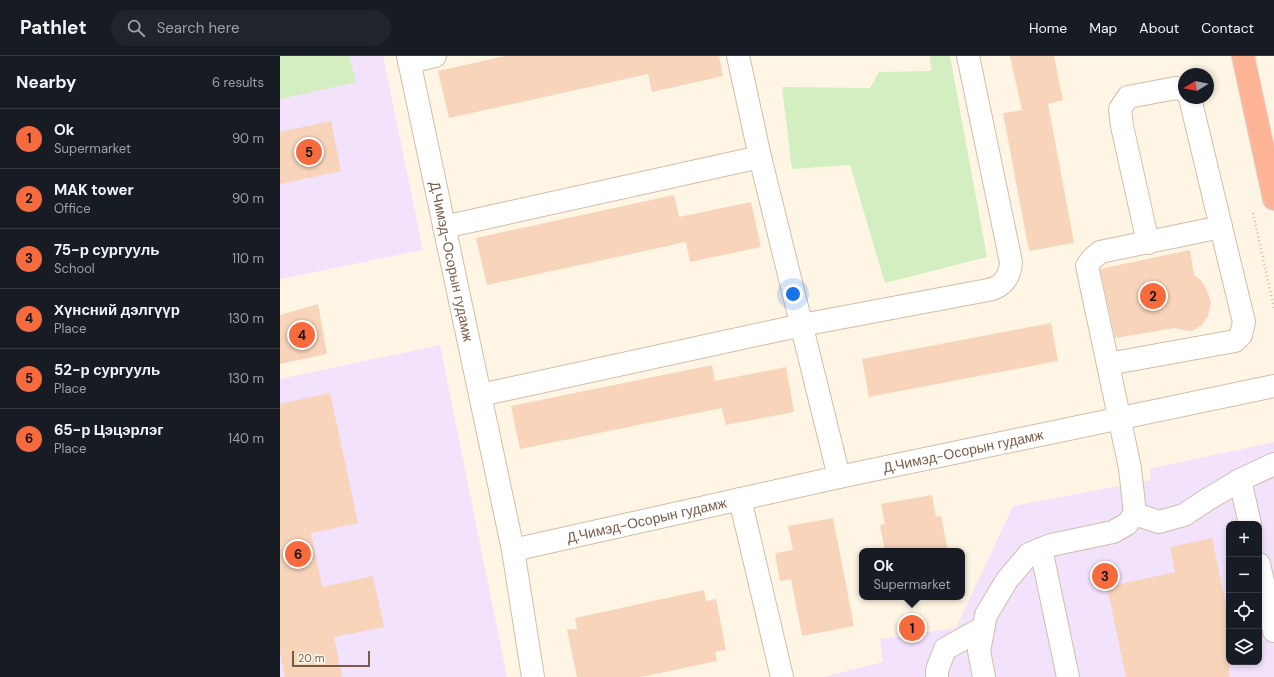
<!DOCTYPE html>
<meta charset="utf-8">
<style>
:root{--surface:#171b24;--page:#20242c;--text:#f1f3f6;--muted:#9ea1a6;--line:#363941;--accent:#f56b3d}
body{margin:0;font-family:"DM Sans",sans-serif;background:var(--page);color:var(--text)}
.controls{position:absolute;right:12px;bottom:12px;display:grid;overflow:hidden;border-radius:8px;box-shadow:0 2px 6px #0003}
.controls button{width:36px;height:36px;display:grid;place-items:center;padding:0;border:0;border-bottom:1px solid var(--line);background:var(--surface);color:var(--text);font:20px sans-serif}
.compass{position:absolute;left:898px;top:12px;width:36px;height:36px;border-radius:50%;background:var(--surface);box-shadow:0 2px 6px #0003;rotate:260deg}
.scale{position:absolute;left:12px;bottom:10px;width:78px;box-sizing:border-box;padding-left:4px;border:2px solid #7b5b47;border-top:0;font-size:11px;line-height:14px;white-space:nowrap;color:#7b5b47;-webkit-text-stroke:3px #fff9ee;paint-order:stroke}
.you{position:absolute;left:513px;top:238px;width:14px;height:14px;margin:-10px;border:3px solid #fff;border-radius:50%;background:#1a73e8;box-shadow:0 0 0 6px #1a73e833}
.badge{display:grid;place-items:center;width:26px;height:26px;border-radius:50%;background:var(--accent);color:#111;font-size:13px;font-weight:700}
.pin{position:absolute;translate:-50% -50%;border:2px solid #fff;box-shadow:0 1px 4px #0006}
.popup{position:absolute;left:579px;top:492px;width:106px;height:52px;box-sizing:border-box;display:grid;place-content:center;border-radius:8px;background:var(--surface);filter:drop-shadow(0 1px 3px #0005);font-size:13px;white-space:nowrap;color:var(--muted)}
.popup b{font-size:15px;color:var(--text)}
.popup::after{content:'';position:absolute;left:50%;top:100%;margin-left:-8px;border:8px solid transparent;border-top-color:var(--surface)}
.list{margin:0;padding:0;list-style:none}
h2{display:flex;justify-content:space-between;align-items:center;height:52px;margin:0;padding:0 16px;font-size:17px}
h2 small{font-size:13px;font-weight:400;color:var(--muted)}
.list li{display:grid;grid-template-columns:26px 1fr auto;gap:12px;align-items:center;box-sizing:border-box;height:60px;padding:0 16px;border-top:1px solid var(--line)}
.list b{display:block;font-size:15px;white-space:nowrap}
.list p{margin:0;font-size:13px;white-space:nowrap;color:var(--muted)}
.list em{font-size:13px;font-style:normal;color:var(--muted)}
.icon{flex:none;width:22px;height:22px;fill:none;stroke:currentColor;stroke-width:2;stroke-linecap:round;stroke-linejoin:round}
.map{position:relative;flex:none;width:994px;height:621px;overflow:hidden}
header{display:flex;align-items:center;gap:24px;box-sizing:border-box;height:56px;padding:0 20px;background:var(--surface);border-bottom:1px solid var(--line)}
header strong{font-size:19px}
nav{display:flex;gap:22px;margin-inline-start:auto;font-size:14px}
.search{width:280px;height:36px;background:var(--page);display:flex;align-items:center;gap:10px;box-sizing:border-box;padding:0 14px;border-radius:22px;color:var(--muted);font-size:15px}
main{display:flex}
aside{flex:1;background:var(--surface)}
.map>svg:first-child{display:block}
.education{fill:#f2e2fb;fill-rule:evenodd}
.garden{fill:#d3eec1}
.building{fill:#f7d4ba}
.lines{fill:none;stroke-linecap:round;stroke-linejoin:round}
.minor-casing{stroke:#d2bda9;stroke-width:24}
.highway-casing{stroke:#ddd4cf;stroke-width:24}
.path{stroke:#ddb79c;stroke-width:2.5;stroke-dasharray:1 3;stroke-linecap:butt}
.minor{stroke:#fff;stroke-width:22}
.highway{stroke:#ffb496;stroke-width:22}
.labels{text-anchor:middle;stroke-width:3;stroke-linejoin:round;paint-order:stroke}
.street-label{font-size:14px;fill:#7b5b47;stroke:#fff9ee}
</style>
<header>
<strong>Pathlet</strong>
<div class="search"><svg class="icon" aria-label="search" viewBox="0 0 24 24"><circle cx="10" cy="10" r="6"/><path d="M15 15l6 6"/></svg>Search here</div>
<nav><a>Home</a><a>Map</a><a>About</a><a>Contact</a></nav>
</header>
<main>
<aside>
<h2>Nearby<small>6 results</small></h2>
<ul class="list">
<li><span class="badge">1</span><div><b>Ok</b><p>Supermarket</p></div><em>90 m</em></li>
<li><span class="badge">2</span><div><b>MAK tower</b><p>Office</p></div><em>90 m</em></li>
<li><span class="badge">3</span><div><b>75-р сургууль</b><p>School</p></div><em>110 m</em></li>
<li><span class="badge">4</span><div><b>Хүнсний дэлгүүр</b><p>Place</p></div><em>130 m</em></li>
<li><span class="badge">5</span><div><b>52-р сургууль</b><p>Place</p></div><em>130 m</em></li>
<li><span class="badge">6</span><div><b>65-р Цэцэрлэг</b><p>Place</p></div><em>140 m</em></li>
</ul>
</aside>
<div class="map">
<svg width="994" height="621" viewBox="0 0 994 621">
<rect width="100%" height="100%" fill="#fff5e5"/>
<g class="education">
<polygon points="0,0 103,0 143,194 0,223"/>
<polygon points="160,289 227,621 0,621 0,323"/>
<path d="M994,386V621H543L603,606L600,583L676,572L733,450L871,424L869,413ZM949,468H979V606H949Z"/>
</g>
<g class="garden">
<polygon points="0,0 69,0 76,26 0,43"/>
<polygon points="650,0 670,0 707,201 605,227 570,109 512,113 502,31 590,32 599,16 651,15"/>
</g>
<g class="building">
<polygon points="225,0 439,0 443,20 372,36 368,18 169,62 158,15"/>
<polygon points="730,0 774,0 783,44 768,48 794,187 749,195 723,57 742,54"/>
<polygon points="51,65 61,115 0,128 0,76"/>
<polygon points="394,139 399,161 471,146 481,191 410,206 406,186 207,229 196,182"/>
<polygon points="910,194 914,219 921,224 927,234 931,247 928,260 922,269 912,275 903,274 894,272 835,282 820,213"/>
<polygon points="38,248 47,298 0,308 0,259"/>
<polygon points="771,267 778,305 589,341 582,303"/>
<polygon points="432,309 435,325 506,311 514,356 446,369 442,352 240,393 231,350"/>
<polygon points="50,337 78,467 31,477 42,531 93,520 104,571 54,581 62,621 5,621 0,596 0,348"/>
<polygon points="652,439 656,461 661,460 668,495 605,495 600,469 605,468 601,448"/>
<polygon points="553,462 574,570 522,580 511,523 500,525 495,497 513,494 508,470"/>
<polygon points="932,482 949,563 949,621 846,621 827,531 895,516 890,491"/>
<polygon points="424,534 426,545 436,543 446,594 435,596 437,605 361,621 297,621 287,574 297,573 295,562"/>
</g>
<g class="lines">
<g class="minor-casing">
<g id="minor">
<path id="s1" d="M128,0L233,494L559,421L994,330"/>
<polyline points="458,0 480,101 559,421"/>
<polyline points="129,6 155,0"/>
<polyline points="164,171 480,101"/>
<polyline points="868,187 842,70 840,53 848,41 896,32 904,34"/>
<polyline points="828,308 955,285 961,279 964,266 941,171"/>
<path d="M200,339L522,269L708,234C723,231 730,221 731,206L688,0"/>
<polyline points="960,424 970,468"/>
<polyline points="460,443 502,621"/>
<polyline points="855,458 879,466 904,459 925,445 960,424 994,408"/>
<polyline points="761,493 788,621"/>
<polyline points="233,494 253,621"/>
<polyline points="979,508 994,575"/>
<polyline points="657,621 657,614 665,593 703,572"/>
<polyline points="704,621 699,595 706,559 727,524 749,498 771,489 833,476 847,468 855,458 850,412 807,210 812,203 820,196 941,171 910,42"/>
</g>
</g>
<g class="highway-casing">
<polyline id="highway" points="963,0 994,143"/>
</g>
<polyline class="path" points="973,157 994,252"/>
<use href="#minor" class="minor"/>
<use href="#highway" class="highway"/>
</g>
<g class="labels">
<g class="street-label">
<text dy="5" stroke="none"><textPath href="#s1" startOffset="210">Д.Чимэд-Осорын гудамж</textPath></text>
<text dy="5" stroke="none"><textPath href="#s1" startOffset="966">Д.Чимэд-Осорын гудамж</textPath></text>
<text dy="5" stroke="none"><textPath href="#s1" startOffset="642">Д.Чимэд-Осорын гудамж</textPath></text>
</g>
</g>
</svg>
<div class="controls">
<button>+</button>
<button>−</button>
<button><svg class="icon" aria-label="locate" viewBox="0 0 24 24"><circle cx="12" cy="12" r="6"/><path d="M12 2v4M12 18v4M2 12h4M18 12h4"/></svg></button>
<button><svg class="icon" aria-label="layers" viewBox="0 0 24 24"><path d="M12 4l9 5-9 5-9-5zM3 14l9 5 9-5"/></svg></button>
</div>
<svg class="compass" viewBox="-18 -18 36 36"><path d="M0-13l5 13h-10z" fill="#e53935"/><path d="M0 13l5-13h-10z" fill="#9ea1a6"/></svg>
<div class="scale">20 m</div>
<div class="you"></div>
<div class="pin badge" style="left:632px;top:572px">1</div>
<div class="popup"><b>Ok</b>Supermarket</div>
<div class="pin badge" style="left:873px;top:240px">2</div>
<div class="pin badge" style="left:825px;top:520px">3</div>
<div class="pin badge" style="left:22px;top:279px">4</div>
<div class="pin badge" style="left:29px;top:96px">5</div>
<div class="pin badge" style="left:18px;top:498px">6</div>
</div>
</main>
